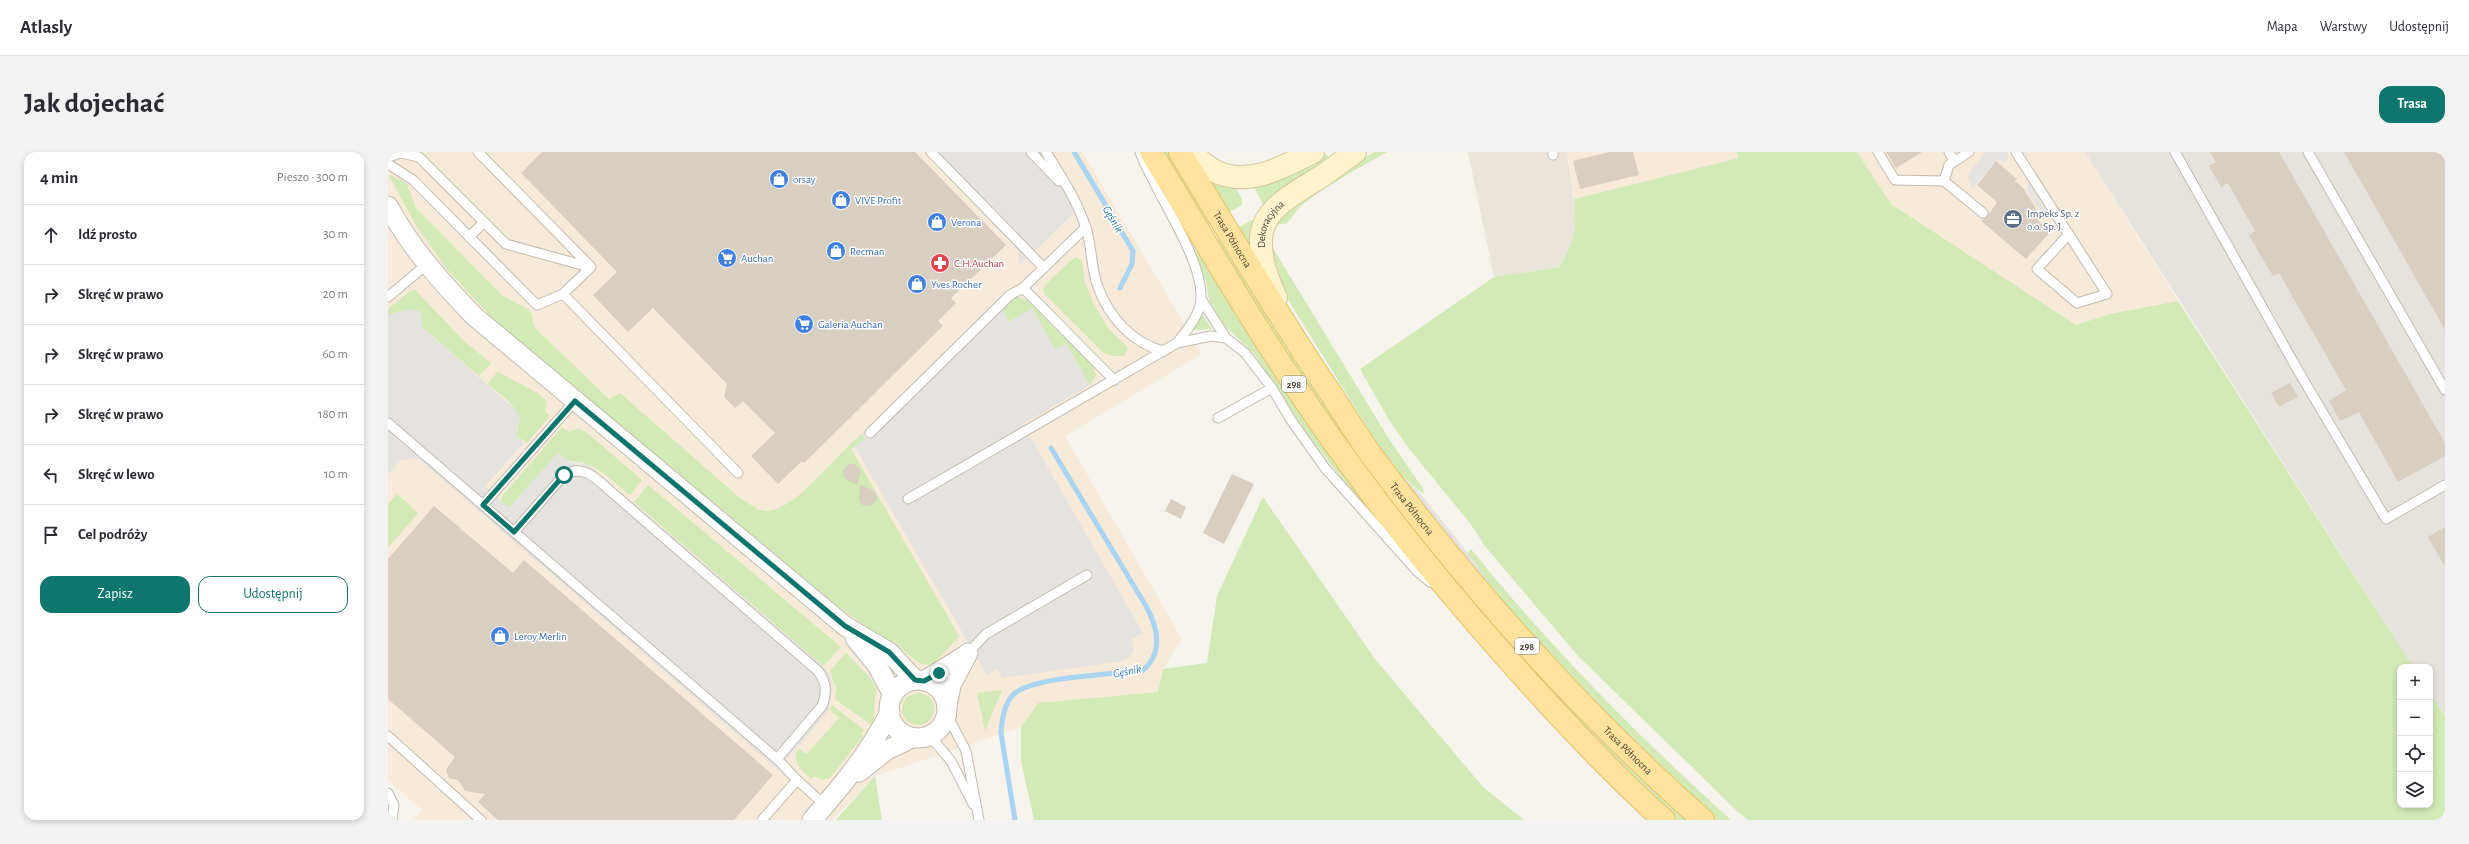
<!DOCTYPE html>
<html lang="pl">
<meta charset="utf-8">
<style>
:root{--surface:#fff;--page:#f2f2f3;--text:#2b2b33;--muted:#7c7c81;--line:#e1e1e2;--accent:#0f766e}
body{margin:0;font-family:"Alegreya Sans",sans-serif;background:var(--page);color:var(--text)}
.controls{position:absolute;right:12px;bottom:12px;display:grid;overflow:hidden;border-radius:8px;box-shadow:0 2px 6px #0003}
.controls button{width:36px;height:36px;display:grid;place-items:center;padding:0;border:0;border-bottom:1px solid var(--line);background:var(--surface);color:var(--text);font:20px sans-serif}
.stop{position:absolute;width:12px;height:12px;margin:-9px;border:3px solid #0f766e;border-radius:50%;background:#fff}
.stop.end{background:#0f766e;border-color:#fff;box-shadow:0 1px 4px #0008}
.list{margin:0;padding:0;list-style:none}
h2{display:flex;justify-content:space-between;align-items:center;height:52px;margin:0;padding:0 16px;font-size:17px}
h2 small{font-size:13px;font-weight:400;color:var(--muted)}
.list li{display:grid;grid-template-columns:26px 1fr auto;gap:12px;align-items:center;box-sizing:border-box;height:60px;padding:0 16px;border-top:1px solid var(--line)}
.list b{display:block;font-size:15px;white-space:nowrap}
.list em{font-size:13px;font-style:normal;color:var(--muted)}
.actions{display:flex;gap:8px;padding:12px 16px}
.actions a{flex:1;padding:9px 0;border:1px solid var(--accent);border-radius:12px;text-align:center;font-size:14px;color:var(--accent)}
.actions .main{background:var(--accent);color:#fff}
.icon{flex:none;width:22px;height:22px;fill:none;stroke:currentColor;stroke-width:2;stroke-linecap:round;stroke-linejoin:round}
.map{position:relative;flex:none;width:2057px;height:668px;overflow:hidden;border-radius:12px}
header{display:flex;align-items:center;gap:24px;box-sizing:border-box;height:56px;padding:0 20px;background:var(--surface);border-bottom:1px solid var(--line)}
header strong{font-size:19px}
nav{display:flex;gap:22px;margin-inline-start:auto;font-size:14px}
.intro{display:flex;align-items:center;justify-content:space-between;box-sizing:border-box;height:96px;padding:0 24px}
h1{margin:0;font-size:28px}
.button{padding:10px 18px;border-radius:12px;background:var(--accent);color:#fff;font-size:14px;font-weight:700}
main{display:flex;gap:24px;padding:0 24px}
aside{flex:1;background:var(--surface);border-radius:12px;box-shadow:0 2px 6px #0003}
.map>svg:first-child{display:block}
.residential{fill:#eae5da}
.commercial{fill:#f7ead8}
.industrial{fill:#e6e2dd}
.green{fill:#d2eab5}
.parking{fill:#e5e3e0}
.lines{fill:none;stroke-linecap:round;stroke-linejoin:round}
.stream{stroke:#a9d4f2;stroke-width:5}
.building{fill:#d8cfc1}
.lane-casing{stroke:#c2bbae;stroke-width:11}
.street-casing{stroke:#c2bbae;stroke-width:21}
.secondary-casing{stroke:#d6c79b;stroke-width:24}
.primary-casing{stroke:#e6c16a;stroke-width:24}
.lane{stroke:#fff;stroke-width:9}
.street{stroke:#fff;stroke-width:19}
.secondary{stroke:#fff3cd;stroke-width:22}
.primary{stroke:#ffe39c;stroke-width:22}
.route{stroke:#0f766e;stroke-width:5}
.labels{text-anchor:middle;stroke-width:3;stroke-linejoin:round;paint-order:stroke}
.shield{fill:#fff;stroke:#817c74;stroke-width:1}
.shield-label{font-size:10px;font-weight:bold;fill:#4b4439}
.shop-label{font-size:11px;fill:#366cbe;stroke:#fff;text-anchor:start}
.service-label{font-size:11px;fill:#4e5e75;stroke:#fff;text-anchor:start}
.street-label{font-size:11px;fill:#4b4439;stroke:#fff}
.health-label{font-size:11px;fill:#be3a42;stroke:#fff;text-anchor:start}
.water-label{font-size:12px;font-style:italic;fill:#2e7ab2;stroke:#fff}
</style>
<header>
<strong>Atlasly</strong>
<nav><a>Mapa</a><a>Warstwy</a><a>Udostępnij</a></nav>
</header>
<div class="intro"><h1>Jak dojechać</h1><a class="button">Trasa</a></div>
<main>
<aside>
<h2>4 min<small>Pieszo · 300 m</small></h2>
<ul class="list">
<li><svg class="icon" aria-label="ahead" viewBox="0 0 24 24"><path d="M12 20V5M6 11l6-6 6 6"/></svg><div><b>Idź prosto</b></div><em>30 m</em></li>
<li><svg class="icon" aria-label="right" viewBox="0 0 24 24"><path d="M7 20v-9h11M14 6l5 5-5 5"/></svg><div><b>Skręć w prawo</b></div><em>20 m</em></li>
<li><svg class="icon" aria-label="right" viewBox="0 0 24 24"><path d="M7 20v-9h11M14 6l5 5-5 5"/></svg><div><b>Skręć w prawo</b></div><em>60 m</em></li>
<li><svg class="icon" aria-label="right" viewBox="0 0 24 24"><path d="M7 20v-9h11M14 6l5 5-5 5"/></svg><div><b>Skręć w prawo</b></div><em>180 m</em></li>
<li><svg class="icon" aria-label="left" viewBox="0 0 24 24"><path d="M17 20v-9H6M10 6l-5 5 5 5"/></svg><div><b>Skręć w lewo</b></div><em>10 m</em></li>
<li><svg class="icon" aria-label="arrive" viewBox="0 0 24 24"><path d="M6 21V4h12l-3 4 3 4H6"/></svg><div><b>Cel podróży</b></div></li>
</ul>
<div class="actions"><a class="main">Zapisz</a><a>Udostępnij</a></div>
</aside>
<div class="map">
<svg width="2057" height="668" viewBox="0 0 2057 668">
<rect width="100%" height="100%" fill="#f6f3ec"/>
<polygon class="residential" points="1080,0 1179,0 1189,71 1185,87 1172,115 1106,125"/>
<g class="commercial">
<polygon points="0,0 694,0 814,202 677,284 794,487 775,517 770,540 650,551 633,575 487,624 445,668 24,668 34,658 0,628"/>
<polygon points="1179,0 1349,0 1352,6 1186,47"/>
<polygon points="1469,0 1697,0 1790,149 1722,162 1688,173 1503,52"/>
</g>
<polygon class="industrial" points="1697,0 2057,0 2057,564 2042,541 2042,515 2025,515"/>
<g class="green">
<polygon points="774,0 781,0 824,71 819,74"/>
<path d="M986,0H999C970,17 937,33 912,55C903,63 902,77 886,71L902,51Z"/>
<path d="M1349,0H1469L1503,52L1688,173L1722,162L1790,149L2025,515H2012V653H2042V541L2057,564V668H1360L1349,659L1190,504L1096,393L1082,371L1022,298L1001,268L972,217L1106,125L1172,115C1186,86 1190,80 1186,47L1351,6Z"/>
<polygon points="937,2 943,6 878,58 864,31"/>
<polygon points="818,22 845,31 854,47 854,53 840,61"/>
<path d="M3,23L19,32L28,56L115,144L143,159L146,175L221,247L232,241L353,347C360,351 369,358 377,359C407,361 450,299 474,282L477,288L463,297L571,484C540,520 541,523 506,489L502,492L429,439L106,168L59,117L29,75L1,24Z"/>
<polygon points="864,68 867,69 864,101 849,76"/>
<polygon points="833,85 878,162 1243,615 1298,668 1288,668 1174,555 1023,380 921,238 828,89"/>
<polygon points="880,88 1001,287 1036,338 1035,342 1007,318 999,307 902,151 891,134"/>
<polygon points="812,98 986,361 985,362 964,340 918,280 866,202 836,173 821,148 818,129 806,101"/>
<polygon points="687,105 694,109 697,130 706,153 720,176 740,196 736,204 725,204 715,201 657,142 655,137 662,128"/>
<polygon points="27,138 77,190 103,211 91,224 34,175 33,160 23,157 0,163 0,157 22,139"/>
<polygon points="629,145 641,149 705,214 708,223 702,233 678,192 667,198 644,156 621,170 614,158"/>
<polygon points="814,162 824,177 804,178"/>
<path d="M110,219C126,231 145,235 159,249L157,259L162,264L139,291L127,283C141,260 115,245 100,232Z"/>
<path d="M174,275L181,280L191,276L198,280L254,328L242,343C229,334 216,319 201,313C187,306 186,315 170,301L121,356L113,349L115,343Z"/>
<polygon points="260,333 453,495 435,514 246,350"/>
<polygon points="9,342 30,361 0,396 0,352"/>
<polygon points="875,345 987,507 1095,635 1136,668 646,668 633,609 633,575 650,551 770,540 775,517 819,511 829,444"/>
<path d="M1083,397C1162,495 1250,584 1343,668H1325L1274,621L1115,453L1079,401Z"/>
<polygon points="458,501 483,527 488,536 485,574 447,547 448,537 442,519"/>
<polygon points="614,538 597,579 589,541"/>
<circle cx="530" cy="557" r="16"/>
<path d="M444,553L476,578L473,581L475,584L442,626L435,628L426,624L423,627C414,618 406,613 408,600L411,597L419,602L451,566L442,558Z"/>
<polygon points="487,624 494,668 448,668"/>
</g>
<g class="parking">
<polygon points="537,0 653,0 680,28 695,52 631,114 631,103 626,93"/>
<polygon points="1598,0 1620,0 1620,8 1614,11 1613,7 1608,8 1584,37 1579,23"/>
<polygon points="1641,30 1660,62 1652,59 1639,39"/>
<polygon points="609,149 621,170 644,156 667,197 678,192 702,233 635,272 755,481 744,487 746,498 742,505 735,509 614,526 609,517 599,523 466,294 477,288 474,282"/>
<polygon points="23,157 33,160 34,175 130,260 132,268 127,283 136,291 97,334 121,356 170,301 183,311 200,312 435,514 442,524 445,536 440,559 390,618 33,309 27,306 13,308 0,322 0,163"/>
<polygon points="1007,318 1030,339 1087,410 1108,442 1106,455"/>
</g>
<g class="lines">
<g class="stream">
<polyline points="686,0 745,99 744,112 732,136"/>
<path d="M627,668L613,581C614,568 616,550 627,541C647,525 726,522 754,519C776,501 770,476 758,454L663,296"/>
</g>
</g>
<g class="building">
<polygon points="154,0 527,0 618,93 563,146 568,151 550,169 555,174 416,311 414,309 390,332 363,304 387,281 355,249 347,256 336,245 339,232 265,156 240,180 205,143 229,120 133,21"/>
<polygon points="1222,0 1245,0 1251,23 1192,37 1185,9"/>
<polygon points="1498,0 1534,0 1508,16"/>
<polygon points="1822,0 1891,0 2057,291 2057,304 2010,330 1971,260 1952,269 1941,249 1958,238 1891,121 1885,124 1867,94 1861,83 1867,79 1840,31 1833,35 1821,14 1828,10"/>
<polygon points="1956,0 2057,0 2057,178 1988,56"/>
<polygon points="1608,9 1629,27 1627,29 1635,36 1654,66 1651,70 1663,79 1638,107 1593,69 1599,65 1609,50 1589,33"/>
<polygon points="1902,231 1910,245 1891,255 1883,241"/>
<polygon points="461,312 467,312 473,319 469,333 459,328 455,324 455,318"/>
<polygon points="844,322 866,332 836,392 815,381"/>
<polygon points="472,333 483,337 488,341 489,347 483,354 474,353 471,349"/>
<polygon points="783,347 798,355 793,367 777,359"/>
<polygon points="46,354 125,421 136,408 385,623 346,668 110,668 90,650 97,642 77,639 70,628 61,626 58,618 67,605 0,547 0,407"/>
<polygon points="2057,375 2057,415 2040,385"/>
</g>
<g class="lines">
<g class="lane-casing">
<g id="lane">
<polyline points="90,0 203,115 175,142 350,321"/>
<polyline points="543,0 656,116"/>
<polyline points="643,0 671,29"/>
<path d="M658,0C673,24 689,48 698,76C704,95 703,117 710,135C721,165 744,191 775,199"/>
<path d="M752,0C766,39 815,106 813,146C813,162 798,179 789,191"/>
<polyline points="1490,0 1507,28 1556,29"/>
<polyline points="1561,0 1566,9"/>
<polyline points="1581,0 1561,13 1556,29 1595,61"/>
<polyline points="1628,0 1719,142 1689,151 1649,117 1681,82"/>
<polyline points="1787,0 1912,222 1998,367 2057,333"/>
<polyline points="1920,0 2057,238"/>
<polyline points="1165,3 1165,0"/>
<polyline points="0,5 13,1 31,5 118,92 201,115"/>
<polyline points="0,12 25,28 149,153 175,142"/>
<polyline points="81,85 96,70"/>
<polyline points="635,136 726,228"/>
<polyline points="0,145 38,113"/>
<polyline points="813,147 838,186"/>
<polyline points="830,266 884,236"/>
<polyline points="0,271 389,607 409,628"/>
<polyline points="482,281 622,143 635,136 698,75"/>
<polyline points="520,347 789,191 823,184 838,186 857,201 884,236 903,268 937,316 1029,419 1042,430"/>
<polyline points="95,353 187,249"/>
<path d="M126,380L176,323C194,312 207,325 220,337L430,519C439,531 439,541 434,554L389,607"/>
<polyline points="580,501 598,482 699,423"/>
<polyline points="559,563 578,599 591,668"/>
<polyline points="0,584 93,668"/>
<polyline points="542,584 563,609 585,652"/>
<polyline points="0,641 6,653 4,668"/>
<polyline points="374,668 409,628 437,653"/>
</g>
</g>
<g class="street-casing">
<g id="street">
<path d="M0,54C23,96 53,130 86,164L457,474L501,500L527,528"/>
<polyline points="467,486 489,513 505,543"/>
<circle cx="530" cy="557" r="29"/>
<polyline points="536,529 578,503"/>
<polyline points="559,554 563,533 580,501"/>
<polyline points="471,620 499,598 524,586"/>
<path d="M424,668C454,634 481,601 502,560"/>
</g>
</g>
<g class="secondary-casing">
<g id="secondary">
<path d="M801,0C810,7 821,17 831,21C863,34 897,14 925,0"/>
<path id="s1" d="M888,146C880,128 872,108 873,87C874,54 914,38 937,22C947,15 957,7 967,0"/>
</g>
</g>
<g class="primary-casing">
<g id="primary">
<path d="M763,0C804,67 844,137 887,203C957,313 1038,416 1125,513C1173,567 1222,620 1276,668"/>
<path id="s2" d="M792,0C839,78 886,157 937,233C953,256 967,281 984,304C1082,436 1192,559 1315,668"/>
</g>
</g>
<use href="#lane" class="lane"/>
<use href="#street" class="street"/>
<use href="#secondary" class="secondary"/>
<use href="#primary" class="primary"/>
</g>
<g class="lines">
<polyline class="route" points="176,323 126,380 95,353 187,249 457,474 501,500 527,528 536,529 551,521"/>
</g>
<defs>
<g id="shop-disc" transform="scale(1)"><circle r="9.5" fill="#3f7fe0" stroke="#fff"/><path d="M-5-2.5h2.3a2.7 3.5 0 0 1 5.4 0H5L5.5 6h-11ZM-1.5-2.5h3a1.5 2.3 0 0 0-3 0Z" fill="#fff"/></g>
<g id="office-disc" transform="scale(1)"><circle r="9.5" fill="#5c6f8a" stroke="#fff"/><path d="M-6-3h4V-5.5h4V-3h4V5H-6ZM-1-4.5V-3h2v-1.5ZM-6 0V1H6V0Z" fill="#fff"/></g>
<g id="supermarket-disc" transform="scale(1)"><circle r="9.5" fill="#3f7fe0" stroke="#fff"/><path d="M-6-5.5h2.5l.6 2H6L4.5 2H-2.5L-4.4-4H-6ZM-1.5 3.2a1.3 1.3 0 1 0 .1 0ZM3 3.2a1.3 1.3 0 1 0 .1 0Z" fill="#fff"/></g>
<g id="pharmacy-disc" transform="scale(1)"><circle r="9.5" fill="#e0444e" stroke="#fff"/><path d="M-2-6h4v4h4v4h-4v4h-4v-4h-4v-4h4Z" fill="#fff"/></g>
</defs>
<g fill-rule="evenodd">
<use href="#shop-disc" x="391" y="27"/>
<use href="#shop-disc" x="453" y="48"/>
<use href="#office-disc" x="1625" y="67"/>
<use href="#shop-disc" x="549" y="70"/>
<use href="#shop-disc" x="448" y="99"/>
<use href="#supermarket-disc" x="339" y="106"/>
<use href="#pharmacy-disc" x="552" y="111"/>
<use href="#shop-disc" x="529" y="132"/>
<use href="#supermarket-disc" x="416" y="172"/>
<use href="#shop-disc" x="112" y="484"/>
</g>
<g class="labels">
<g class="shield">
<rect x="894" y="224" width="24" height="16" rx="3"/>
<rect x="1127" y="486" width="24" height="16" rx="3"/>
</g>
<g class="shield-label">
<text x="906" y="236">298</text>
<text x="1139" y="498">298</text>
</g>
<g class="shop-label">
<text x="405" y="31">orsay</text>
<text x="467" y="52">VIVE Profit</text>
<text x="563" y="74">Verona</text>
<text x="462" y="103">Recman</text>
<text x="353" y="110">Auchan</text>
<text x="543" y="136">Yves Rocher</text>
<text x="430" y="176">Galeria Auchan</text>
<text x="126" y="488">Leroy Merlin</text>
</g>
<g class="service-label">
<text x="1639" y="65">Impeks Sp. z<tspan x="1639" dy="13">o.o. Sp. J.</tspan></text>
</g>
<g class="street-label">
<text dy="4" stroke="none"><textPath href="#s1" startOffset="79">Dekoracyjna</textPath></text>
<text dy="4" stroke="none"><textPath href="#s2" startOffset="102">Trasa Północna</textPath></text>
<text dy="4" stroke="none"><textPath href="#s2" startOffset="426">Trasa Północna</textPath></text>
<text dy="4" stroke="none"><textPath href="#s2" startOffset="750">Trasa Północna</textPath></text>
</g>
<g class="health-label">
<text x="566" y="115">C.H.Auchan</text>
</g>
<g class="water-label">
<text transform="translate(725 67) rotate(59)" y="4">Gęśnik</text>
<text transform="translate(739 519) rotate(-11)" y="4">Gęśnik</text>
</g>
</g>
</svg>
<div class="controls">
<button>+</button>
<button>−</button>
<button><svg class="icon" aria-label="locate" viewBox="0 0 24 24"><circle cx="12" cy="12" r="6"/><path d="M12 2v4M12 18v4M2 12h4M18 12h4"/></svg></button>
<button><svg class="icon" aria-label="layers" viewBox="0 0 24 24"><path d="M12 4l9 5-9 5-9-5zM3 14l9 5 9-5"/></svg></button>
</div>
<div class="stop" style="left:176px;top:323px"></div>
<div class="stop end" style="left:551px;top:521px"></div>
</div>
</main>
